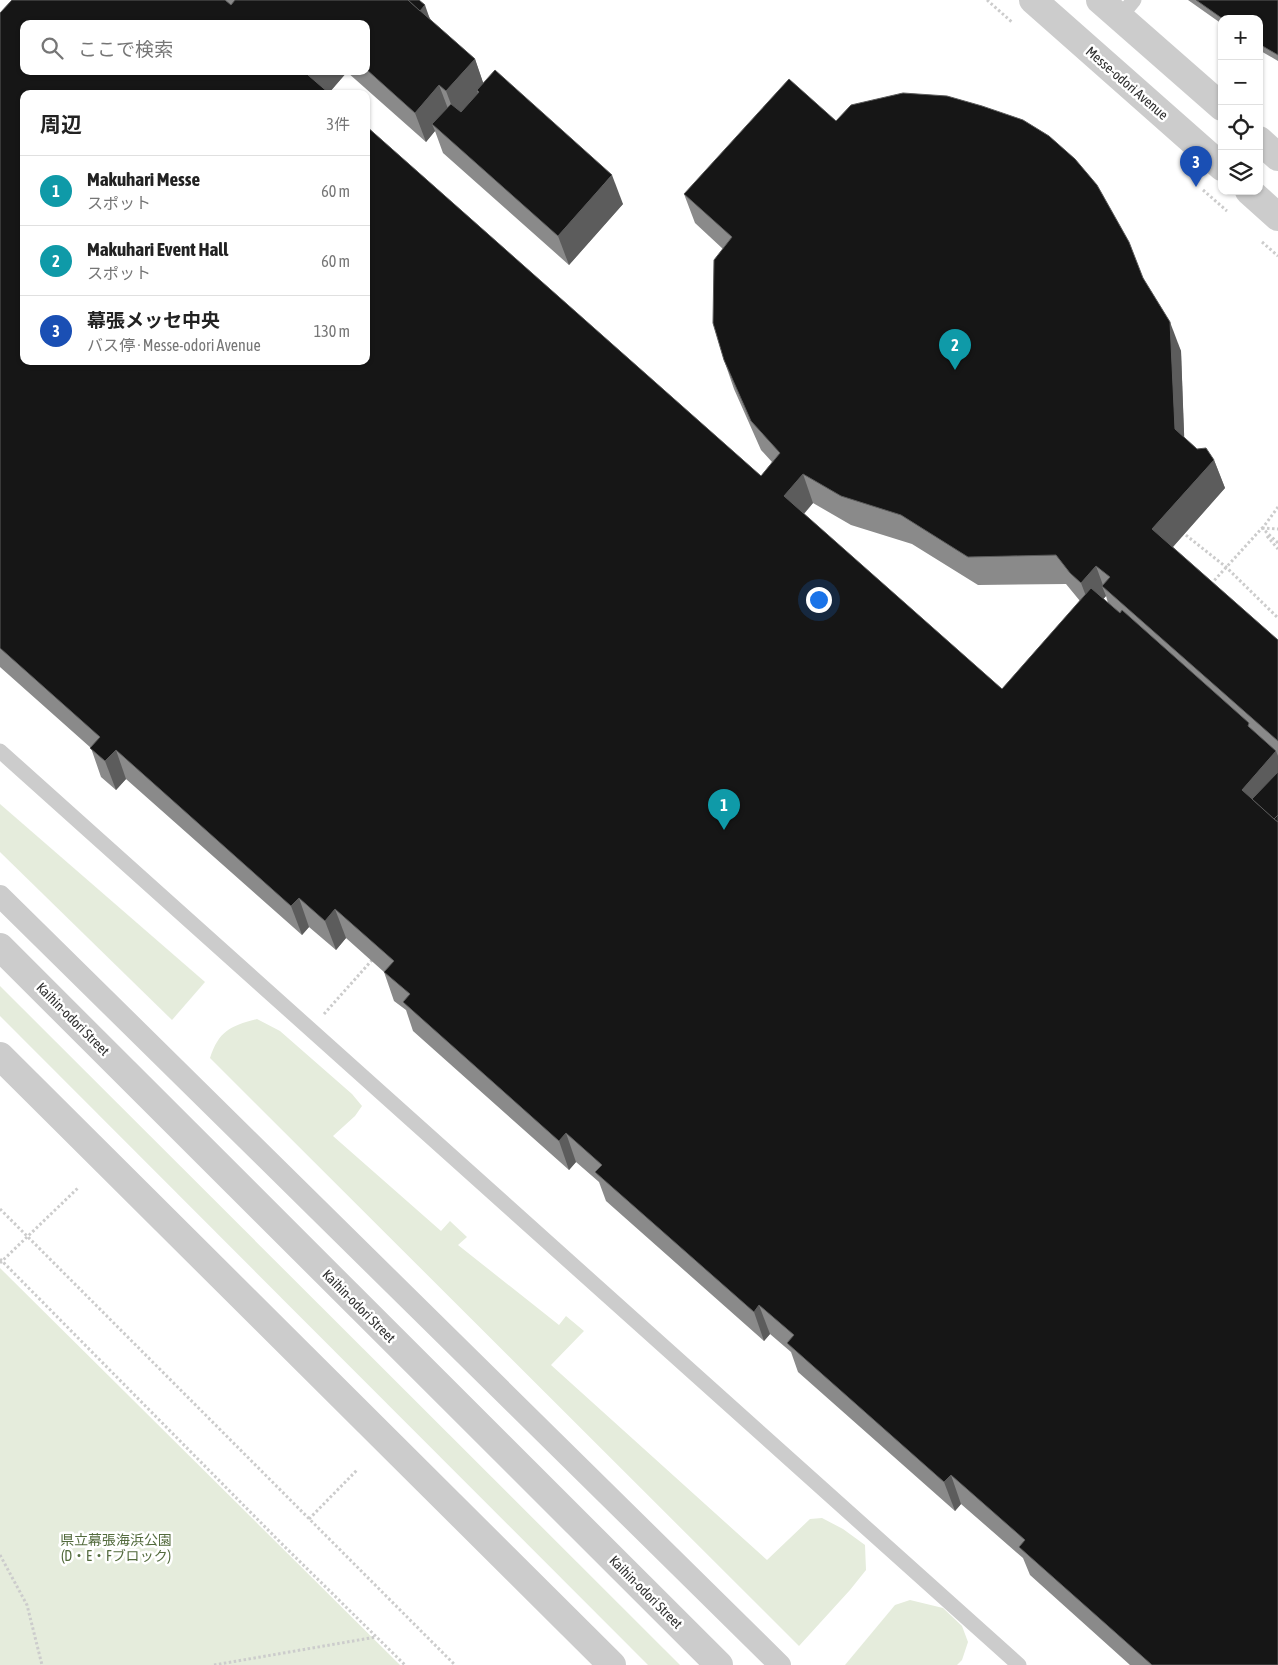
<!DOCTYPE html>
<html lang="ja">
<meta charset="utf-8">
<style>
:root{--surface:#fff;--page:#f6f6f6;--text:#222;--muted:#767676;--line:#e0e0e0;--accent:#7c3aed}
body{margin:0;font-family:"Asap Condensed","Noto Sans JP",sans-serif;background:var(--page);color:var(--text)}
.controls{position:absolute;right:15px;top:15px;display:grid;overflow:hidden;border-radius:10px;box-shadow:0 1px 4px #0004}
.controls button{width:45px;height:45px;display:grid;place-items:center;padding:0;border:0;border-bottom:1px solid var(--line);background:var(--surface);color:var(--text);font:25px sans-serif}
.you{position:absolute;left:818px;top:599px;width:18px;height:18px;margin:-12px;border:4px solid #fff;border-radius:50%;background:#1a73e8;box-shadow:0 0 0 8px #1a73e833}
.badge{display:grid;place-items:center;width:32px;height:32px;border-radius:50%;background:var(--accent);color:#fff;font-size:16px;font-weight:700}
.pin{position:absolute;translate:-50% -41px;filter:drop-shadow(0 1px 2px #0008)}
.pin::after{content:'';position:absolute;top:26px;width:18px;height:15px;background:inherit;clip-path:polygon(0 0,100% 0,50% 100%)}
.list{margin:0;padding:0;list-style:none}
h2{display:flex;justify-content:space-between;align-items:center;height:65px;margin:0;padding:0 20px;font-size:21px}
h2 small{font-size:16px;font-weight:400;color:var(--muted)}
.list li{display:grid;grid-template-columns:32px 1fr auto;gap:15px;align-items:center;box-sizing:border-box;height:70px;padding:0 20px;border-top:1px solid var(--line)}
.list b{display:block;font-size:19px;white-space:nowrap}
.list p{margin:0;font-size:16px;white-space:nowrap;color:var(--muted)}
.list em{font-size:16px;font-style:normal;color:var(--muted)}
.icon{flex:none;width:28px;height:28px;fill:none;stroke:currentColor;stroke-width:2;stroke-linecap:round;stroke-linejoin:round}
.map{position:relative;flex:none;width:1278px;height:1665px;overflow:hidden}
.search{position:absolute;background:var(--surface);box-shadow:0 1px 4px #0004;left:20px;top:20px;width:350px;height:55px;display:flex;align-items:center;gap:12px;box-sizing:border-box;padding:0 18px;border-radius:10px;color:var(--muted);font-size:19px}
.panel{position:absolute;background:var(--surface);box-shadow:0 1px 4px #0004;left:20px;top:90px;width:350px;height:275px;border-radius:10px}
.map>svg:first-child{display:block}
.green{fill:#e5ecdc}
.lines{fill:none;stroke-linecap:round;stroke-linejoin:round}
.path{stroke:#ccc;stroke-width:3;stroke-dasharray:2.5 2.5;stroke-linecap:butt}
.service{stroke:#ccc;stroke-width:15}
.pedestrian{stroke:#ccc;stroke-width:22}
.tertiary{stroke:#ccc;stroke-width:28}
.wall{fill:#8a8a8a;fill-rule:evenodd}
.shaded-wall{fill:#5c5c5c}
.building{fill:#161616;stroke:#5c5c5c}
.labels{text-anchor:middle;stroke-width:5;stroke-linejoin:round;paint-order:stroke}
.street-label{font-size:14px;fill:#2f2f2f;stroke:#fff}
.park-label{font-size:14px;fill:#526a3c;stroke:#fff}
</style>
<div class="map">
<svg width="1278" height="1665" viewBox="0 0 1278 1665">
<rect width="100%" height="100%" fill="#fff"/>
<g class="green">
<polygon points="0,804 205,982 172,1020 0,852"/>
<polygon points="0,986 680,1665 648,1665 0,1016"/>
<path d="M257,1019L280,1031L352,1094L362,1106L355,1116L333,1136L441,1231L450,1221L467,1237L458,1245L559,1325L566,1316L584,1331L551,1365L767,1560L810,1519L822,1518L843,1529L865,1545L866,1570L850,1590L799,1646L210,1058C219,1031 230,1026 257,1019Z"/>
<polygon points="0,1268 400,1665 0,1665"/>
<polygon points="910,1600 943,1608 962,1626 968,1642 962,1660 957,1665 845,1665 895,1605"/>
</g>
<g class="lines">
<g class="path">
<polyline points="987,0 1013,23"/>
<polyline points="1203,190 1227,211"/>
<polyline points="1262,242 1278,256"/>
<polyline points="1262,528 1278,529"/>
<polyline points="1262,529 1278,507"/>
<polyline points="1182,532 1226,567 1278,618"/>
<polyline points="1267,536 1278,549"/>
<polyline points="1211,584 1262,528 1278,543"/>
<polyline points="324,1014 373,959"/>
<polyline points="0,1209 455,1665"/>
<polyline points="0,1259 281,1543 405,1665"/>
<polyline points="0,1263 79,1187"/>
<polyline points="309,1519 358,1469"/>
<polyline points="0,1555 27,1605 42,1665"/>
<polyline points="214,1665 376,1637"/>
</g>
<g class="service">
<polyline points="1120,17 1134,0"/>
<polyline points="0,751 1019,1665"/>
</g>
<polyline class="pedestrian" points="0,896 780,1665"/>
<g class="tertiary">
<polyline points="1033,0 1222,167"/>
<polyline points="1100,0 1222,107"/>
<polyline points="1259,140 1278,157"/>
<polyline points="1249,191 1278,217"/>
<polyline points="0,947 719,1665"/>
<polyline points="0,1056 612,1665"/>
</g>
</g>
<g class="wall">
<path d="M12,0H419L431,20L475,59L483,83L623,204L569,265L443,153L435,131L426,142L347,72L329,93L761,476L772,462L761,450L734,389L724,360L723,249L695,223L684,194L836,121L1143,278L1181,351L1184,437L1197,449L1214,460L1225,488L1173,547L1278,640V1665H1130L1030,1575L1023,1558L961,1504L955,1511L798,1372L791,1352L770,1334L764,1341L606,1201L599,1182L576,1162L569,1170L413,1031L406,1010L394,1001L384,972L346,938L336,950L309,927L302,935L126,779L116,790L101,777L91,748L0,667V13ZM366,24V71H24ZM813,503L851,525L912,544L978,585L1066,584L1080,601L1002,689L804,514ZM1106,596L1108,603L1103,599Z"/>
<polygon points="1188,0 1278,0 1278,61 1259,50 1259,19 1222,19 1222,24"/>
</g>
<g class="shaded-wall">
<polygon points="425,5 433,28 418,13"/>
<polygon points="475,59 485,88 479,92 477,90 479,96 457,120 446,91"/>
<polygon points="311,71 347,71 347,72 328,94 308,75"/>
<polygon points="439,85 450,114 432,124 435,131 426,142 415,113"/>
<polygon points="612,175 623,204 569,265 558,236"/>
<polygon points="1170,322 1181,351 1185,458 1175,429"/>
<polygon points="1214,460 1225,488 1163,558 1152,529"/>
<polygon points="803,474 813,503 794,525 784,496"/>
<polygon points="1096,566 1104,588 1102,586 1106,596 1092,612 1081,583"/>
<polygon points="116,750 126,779 116,790 105,761"/>
<polygon points="1276,751 1278,756 1278,790 1249,803 1242,790"/>
<polygon points="299,898 309,927 302,935 291,906"/>
<polygon points="335,909 346,938 336,950 325,921"/>
<polygon points="566,1133 576,1162 569,1170 559,1141"/>
<polygon points="759,1305 770,1334 764,1341 754,1312"/>
<polygon points="951,1475 961,1504 955,1511 944,1482"/>
</g>
<g class="building">
<polygon points="12,0 225,0 231,5 235,0 408,0 475,59 446,91 439,85 415,113 366,69 366,24 24,24 24,71 311,71 308,75 330,94 24,94 24,361 366,361 366,126 761,476 780,453 751,421 724,360 713,323 714,260 732,237 684,194 789,79 836,121 851,105 903,93 947,96 982,106 1023,120 1049,136 1075,159 1097,185 1129,242 1143,278 1170,322 1175,429 1197,449 1206,448 1214,460 1152,529 1278,640 1278,741 1102,586 1110,577 1096,566 1081,583 1070,573 1056,555 968,557 901,515 841,496 803,474 784,496 1002,689 1091,588 1120,613 1122,610 1249,723 1248,726 1276,751 1242,790 1278,822 1278,1665 1152,1665 1019,1547 1025,1540 951,1475 944,1482 787,1343 794,1335 759,1305 754,1312 595,1172 602,1165 566,1133 559,1141 403,1002 410,994 384,972 394,961 335,909 325,921 299,898 291,906 116,750 105,761 90,748 100,737 0,648 0,13"/>
<polygon points="408,0 419,0 425,5 420,11"/>
<polygon points="1196,0 1278,0 1278,55 1259,44 1259,19 1223,19"/>
<polygon points="495,70 612,175 558,236 432,124 451,104 461,112 479,92 477,90"/>
<polygon points="1278,772 1278,815 1274,819 1252,799"/>
<polygon points="1278,815 1278,822 1274,819"/>
</g>
<g class="labels">
<g class="street-label">
<text transform="translate(1127 83) rotate(41)" y="5">Messe-odori Avenue</text>
<text transform="translate(73 1019) rotate(45)" y="5">Kaihin-odori Street</text>
<text transform="translate(359 1306) rotate(45)" y="5">Kaihin-odori Street</text>
<text transform="translate(646 1592) rotate(45)" y="5">Kaihin-odori Street</text>
</g>
<g class="park-label">
<text x="116" y="1545">県立幕張海浜公園<tspan x="116" dy="16">(D・E・Fブロック)</tspan></text>
</g>
</g>
</svg>
<div class="controls">
<button>+</button>
<button>−</button>
<button><svg class="icon" aria-label="locate" viewBox="0 0 24 24"><circle cx="12" cy="12" r="6"/><path d="M12 2v4M12 18v4M2 12h4M18 12h4"/></svg></button>
<button><svg class="icon" aria-label="layers" viewBox="0 0 24 24"><path d="M12 4l9 5-9 5-9-5zM3 14l9 5 9-5"/></svg></button>
</div>
<div class="you"></div>
<div class="pin badge" style="left:724px;top:830px;background:#0f9aa8">1</div>
<div class="pin badge" style="left:955px;top:370px;background:#0f9aa8">2</div>
<div class="pin badge" style="left:1196px;top:187px;background:#1a4fb4">3</div>
<div class="search"><svg class="icon" aria-label="search" viewBox="0 0 24 24"><circle cx="10" cy="10" r="6"/><path d="M15 15l6 6"/></svg>ここで検索</div>
<section class="panel">
<h2>周辺<small>3件</small></h2>
<ul class="list">
<li><span class="badge" style="background:#0f9aa8">1</span><div><b>Makuhari Messe</b><p>スポット</p></div><em>60 m</em></li>
<li><span class="badge" style="background:#0f9aa8">2</span><div><b>Makuhari Event Hall</b><p>スポット</p></div><em>60 m</em></li>
<li><span class="badge" style="background:#1a4fb4">3</span><div><b>幕張メッセ中央</b><p>バス停 · Messe-odori Avenue</p></div><em>130 m</em></li>
</ul>
</section>
</div>
